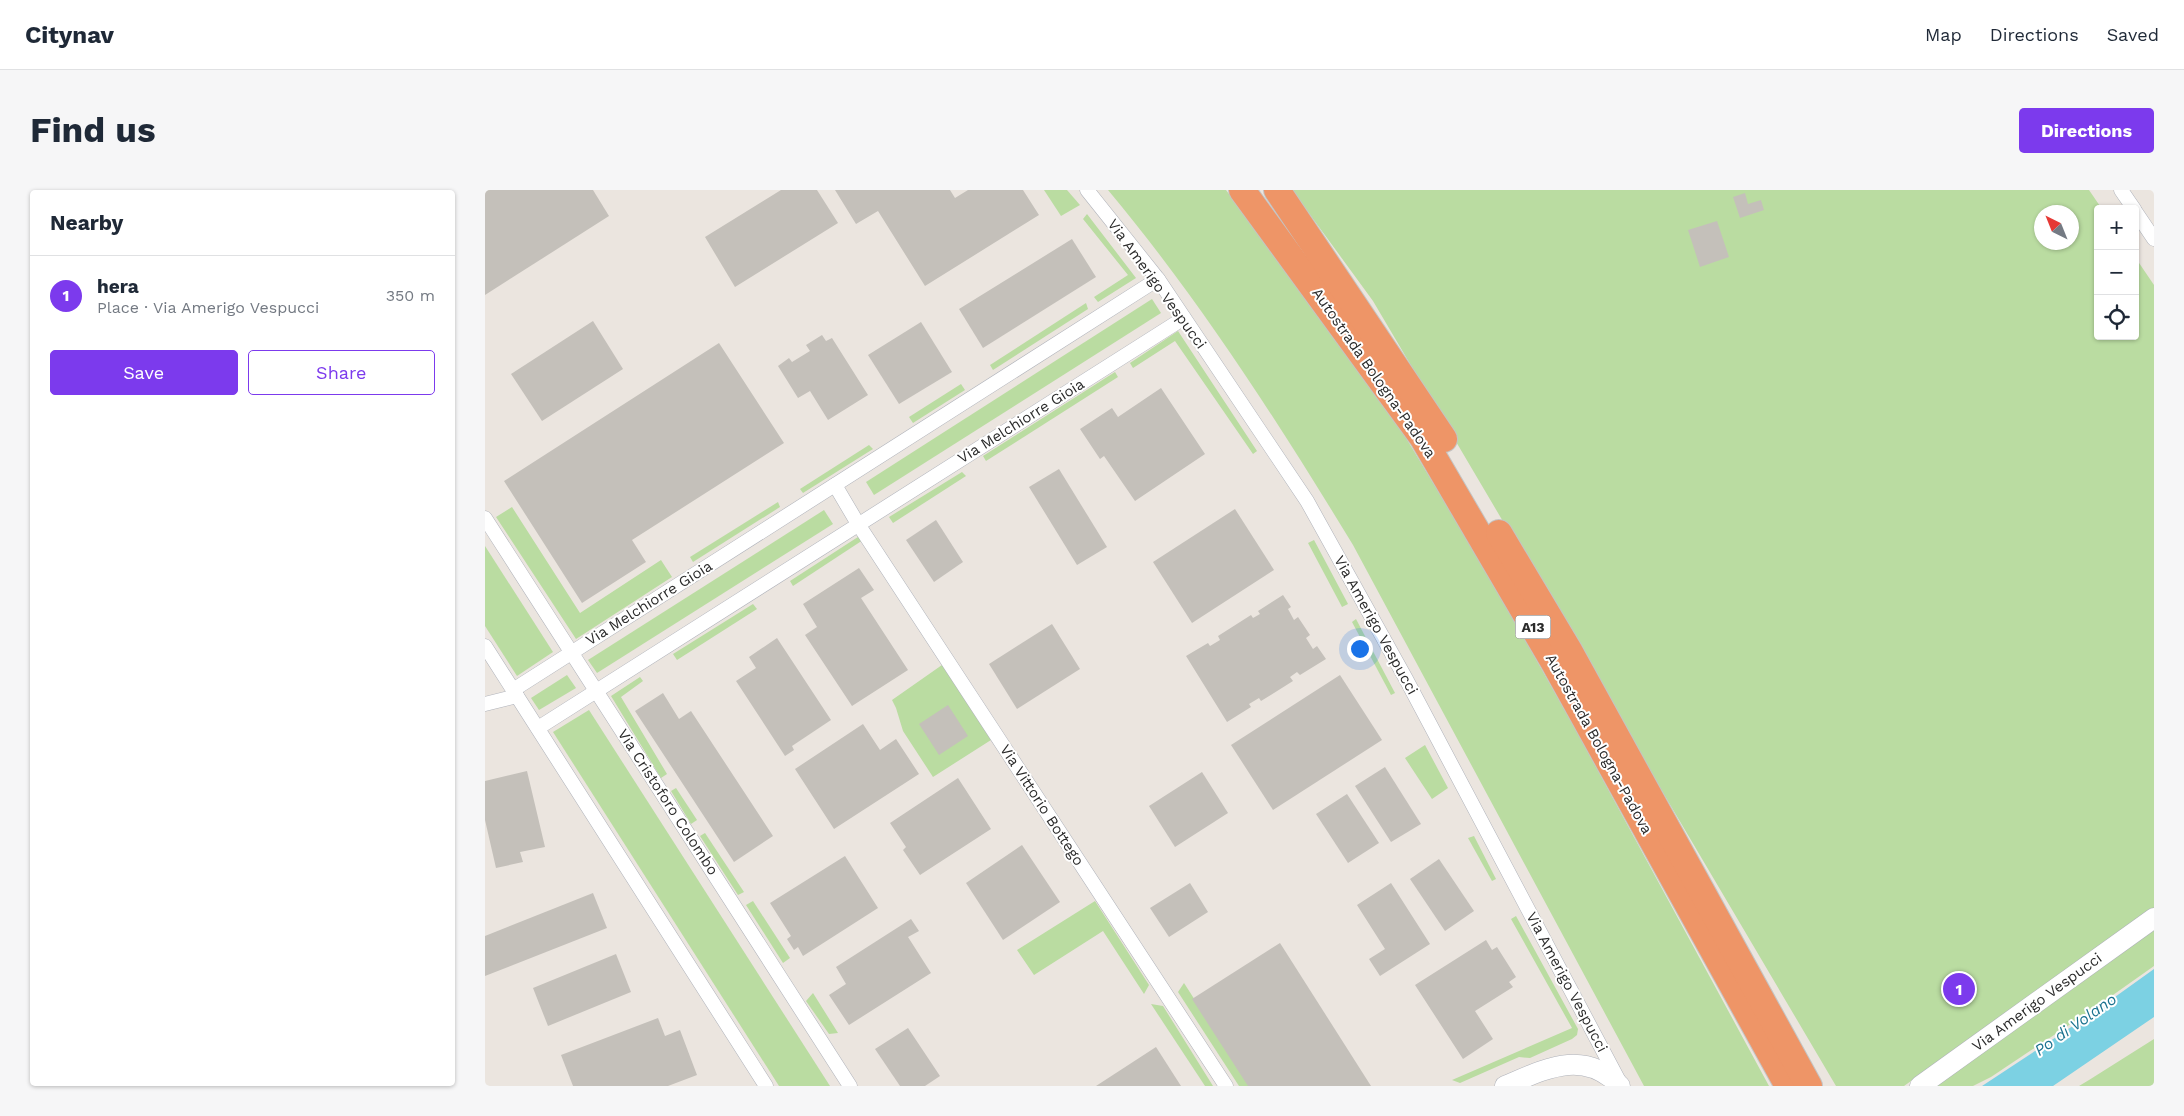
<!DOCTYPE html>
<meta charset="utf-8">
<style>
:root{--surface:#fff;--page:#f6f6f7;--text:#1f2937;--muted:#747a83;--line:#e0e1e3;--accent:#7c3aed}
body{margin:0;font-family:"Work Sans",sans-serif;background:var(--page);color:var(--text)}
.controls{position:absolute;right:15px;top:15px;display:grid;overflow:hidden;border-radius:5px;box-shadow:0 1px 4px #0004}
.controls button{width:45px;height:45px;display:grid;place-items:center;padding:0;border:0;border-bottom:1px solid var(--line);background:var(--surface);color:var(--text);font:25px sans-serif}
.compass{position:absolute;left:1549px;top:15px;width:45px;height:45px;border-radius:50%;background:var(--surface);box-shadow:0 1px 4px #0004;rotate:317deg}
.you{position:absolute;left:874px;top:458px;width:18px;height:18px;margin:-12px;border:4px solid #fff;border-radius:50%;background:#1a73e8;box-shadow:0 0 0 8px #1a73e833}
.badge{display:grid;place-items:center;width:32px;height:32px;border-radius:50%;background:var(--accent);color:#fff;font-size:16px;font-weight:700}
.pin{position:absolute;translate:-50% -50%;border:2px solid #fff;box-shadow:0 1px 5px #0006}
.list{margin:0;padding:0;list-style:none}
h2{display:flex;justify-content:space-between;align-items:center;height:65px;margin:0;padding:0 20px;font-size:21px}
h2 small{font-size:16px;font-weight:400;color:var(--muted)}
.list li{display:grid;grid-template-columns:32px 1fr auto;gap:15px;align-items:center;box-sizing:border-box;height:80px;padding:0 20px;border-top:1px solid var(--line)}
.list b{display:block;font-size:19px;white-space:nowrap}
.list p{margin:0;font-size:16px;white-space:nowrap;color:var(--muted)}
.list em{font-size:16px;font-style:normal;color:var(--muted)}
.actions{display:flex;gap:10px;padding:15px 20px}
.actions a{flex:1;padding:11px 0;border:1px solid var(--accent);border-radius:5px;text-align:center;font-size:18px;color:var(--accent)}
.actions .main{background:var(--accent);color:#fff}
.icon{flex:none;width:28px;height:28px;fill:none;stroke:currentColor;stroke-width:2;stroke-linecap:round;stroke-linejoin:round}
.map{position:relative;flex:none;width:1669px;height:896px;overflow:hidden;border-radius:5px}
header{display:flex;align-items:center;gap:30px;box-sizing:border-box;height:70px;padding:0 25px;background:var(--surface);border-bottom:1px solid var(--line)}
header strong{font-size:24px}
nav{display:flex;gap:28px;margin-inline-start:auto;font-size:18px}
.intro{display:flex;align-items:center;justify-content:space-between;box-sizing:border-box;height:120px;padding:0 30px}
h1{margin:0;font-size:35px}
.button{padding:12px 22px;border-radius:5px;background:var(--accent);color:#fff;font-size:18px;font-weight:700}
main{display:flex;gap:30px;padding:0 30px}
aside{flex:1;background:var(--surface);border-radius:5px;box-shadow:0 1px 4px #0004}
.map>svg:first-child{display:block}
.green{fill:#badca1;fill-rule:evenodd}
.water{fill:#7cd1e3}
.building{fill:#c4c0ba}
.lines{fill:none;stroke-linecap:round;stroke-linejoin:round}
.street-casing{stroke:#afb2ba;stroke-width:15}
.secondary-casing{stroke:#afb2ba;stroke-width:21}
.highway-casing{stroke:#c4c4c4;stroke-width:28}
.street{stroke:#fff;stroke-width:14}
.secondary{stroke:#fff;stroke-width:20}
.highway{stroke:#ee9567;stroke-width:26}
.labels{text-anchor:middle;stroke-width:4;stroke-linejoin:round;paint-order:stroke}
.shield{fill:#fff;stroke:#6b6b6b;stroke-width:1}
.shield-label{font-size:14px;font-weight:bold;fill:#2b2b2b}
.street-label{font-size:15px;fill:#2b2b2b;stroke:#fff}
.water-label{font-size:16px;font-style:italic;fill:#1b728f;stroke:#fff}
</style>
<header>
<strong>Citynav</strong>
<nav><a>Map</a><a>Directions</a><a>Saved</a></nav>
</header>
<div class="intro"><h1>Find us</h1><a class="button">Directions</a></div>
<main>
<aside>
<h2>Nearby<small></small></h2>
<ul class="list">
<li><span class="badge">1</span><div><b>hera</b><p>Place · Via Amerigo Vespucci</p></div><em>350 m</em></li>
</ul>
<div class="actions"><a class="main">Save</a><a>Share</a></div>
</aside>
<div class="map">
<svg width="1669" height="896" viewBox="0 0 1669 896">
<rect width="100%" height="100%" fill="#ebe5df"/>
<g class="green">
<polygon points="559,0 582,0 595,15 576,26"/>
<path d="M623,0H741L827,116L921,248L1003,384L1092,542L1284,896H1159L868,355C793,232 715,110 623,0Z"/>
<path d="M807,0H1604L1617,19H1613V146H1650V67L1669,95V718L1419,896H1351L888,111ZM1556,22H1586V52H1556Z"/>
<polygon points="602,24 651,88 613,112 609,107 643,85 598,29"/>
<polygon points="667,109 676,123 389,305 381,292"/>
<polygon points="601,113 603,119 508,180 505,175"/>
<polygon points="693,141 772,261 768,264 690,151 648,178 645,173"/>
<polygon points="630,182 633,187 501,271 498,266"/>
<polygon points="476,194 480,200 428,233 424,227"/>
<polygon points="384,255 388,259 318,303 315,299"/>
<polygon points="477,282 481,286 408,333 404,327"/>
<polygon points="293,312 295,317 208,372 205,367"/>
<polygon points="27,317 95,423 176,370 187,387 91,449 11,327"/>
<polygon points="339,320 348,334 112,483 103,470"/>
<polygon points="376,345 378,350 308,396 305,391"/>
<polygon points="829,350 863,414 857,417 823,353"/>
<polygon points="0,356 68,462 32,486 0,436"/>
<polygon points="268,414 272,419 192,470 188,464"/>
<polygon points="871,429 910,503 906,505 867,432"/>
<polygon points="457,475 506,550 448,587 418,541 411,518 407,510"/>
<polygon points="82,485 91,498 54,520 46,508"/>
<polygon points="155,487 158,491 136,507 182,584 176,588 126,506"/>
<polygon points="104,520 345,896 294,896 68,542"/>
<polygon points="940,555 963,598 947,609 920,568"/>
<polygon points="191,598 212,630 206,634 186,601"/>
<polygon points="220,643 259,702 253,705 215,646"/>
<polygon points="989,646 1011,689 1007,691 983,648"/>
<polygon points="268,711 305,768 298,773 261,715"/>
<polygon points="610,711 664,795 659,804 618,741 549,785 532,760"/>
<polygon points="1031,726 1093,839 1092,845 1087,849 1045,868 1034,867 975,893 967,890 1087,838 1026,729"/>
<polygon points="1669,738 1669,776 1611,817 1506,887 1488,896 1450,896"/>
<polygon points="699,793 765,896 754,896 693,802"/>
<polygon points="328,803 353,843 344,844 321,811"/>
<polygon points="666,814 678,816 728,896 720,896"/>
<polygon points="1669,849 1669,896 1594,896 1604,890"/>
</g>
<polygon class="water" points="1669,779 1669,827 1568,896 1497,896 1609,822"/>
<g class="building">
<polygon points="0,0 108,0 124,26 0,105"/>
<polygon points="296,0 332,0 353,33 250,97 220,47"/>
<polygon points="350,0 465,0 470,8 483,0 538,0 554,25 440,96 393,21 371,34"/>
<polygon points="1260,3 1263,14 1276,10 1279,20 1255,28 1248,7"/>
<polygon points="1232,31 1244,67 1215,77 1203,40"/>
<polygon points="587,49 611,87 498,158 474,119"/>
<polygon points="108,131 138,179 57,231 26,184"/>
<polygon points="436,132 467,182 414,214 383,165"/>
<polygon points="337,145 341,151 347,148 383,205 343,230 325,201 313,208 293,176 304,168 307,172 325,161 321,155"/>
<polygon points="234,153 299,253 147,350 161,372 97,413 19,291"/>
<polygon points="676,198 720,264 650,311 619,266 615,269 595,239 627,218 633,227"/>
<polygon points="574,279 622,357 592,375 544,297"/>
<polygon points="750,319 789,380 707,433 668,372"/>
<polygon points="451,330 478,372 449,392 421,350"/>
<polygon points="374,378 389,400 376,408 423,480 367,516 320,445 332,437 318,414"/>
<polygon points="798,405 806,417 803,419 809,430 813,427 825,445 821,448 828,459 832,456 841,469 815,485 812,482 805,487 808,491 776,511 774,508 764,514 766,517 742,532 701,466 723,453 725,456 735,450 733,446 766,425 768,428 775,424 773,421"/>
<polygon points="567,434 595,479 532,519 504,474"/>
<polygon points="292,448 346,530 307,556 309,560 300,566 251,491 271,478 264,467"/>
<polygon points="855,485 897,550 788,620 746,555"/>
<polygon points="178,503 194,529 206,521 288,646 249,672 150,521"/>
<polygon points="463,515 483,546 454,565 434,534"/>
<polygon points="378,534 395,560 411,549 434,584 349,639 310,579"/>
<polygon points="900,577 936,634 906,652 870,596"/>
<polygon points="42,581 60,657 35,662 38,672 11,678 0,630 0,591"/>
<polygon points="717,582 743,623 690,657 664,616"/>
<polygon points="473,588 506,639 435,685 418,660 421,657 405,633"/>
<polygon points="862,604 894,653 863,673 831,624"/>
<polygon points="537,655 575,712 518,750 481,693"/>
<polygon points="360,666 393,718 318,766 313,757 309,760 302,749 306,746 285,713"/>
<polygon points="954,669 989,721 960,741 925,689"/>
<polygon points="705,693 723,722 684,747 665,718"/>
<polygon points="906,693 945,754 895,786 884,769 900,759 872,715"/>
<polygon points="108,703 122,738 0,786 0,746"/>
<polygon points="426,729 434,741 423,747 446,783 364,835 344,805 361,794 351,777"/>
<polygon points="1001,750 1007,760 1012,757 1031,787 1024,792 1028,797 990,821 1008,849 978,869 930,795"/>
<polygon points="795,753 886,896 763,896 707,809"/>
<polygon points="131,764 146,802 63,836 48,798"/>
<polygon points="1483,783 1492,796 1466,815 1457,802"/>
<polygon points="173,828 180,846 195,840 212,885 183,896 88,896 76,865"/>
<polygon points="423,838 455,886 440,896 415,896 390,859"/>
<polygon points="671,857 696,896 611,896"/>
</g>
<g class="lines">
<g class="street-casing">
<g id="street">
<polyline points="602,0 673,89 822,311 921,489 1134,891"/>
<polyline points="1636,0 1649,19"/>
<polyline points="1650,21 1669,49"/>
<polyline points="350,295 373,334 741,896"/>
<polyline points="0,328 365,896"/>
<polyline points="0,456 281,896"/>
<polyline points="28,500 673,89"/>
<polyline points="0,514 32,506"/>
<polyline points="53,538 699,128"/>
</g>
</g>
<g class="secondary-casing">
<g id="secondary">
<path d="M1020,896C1060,879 1099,858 1135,896"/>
<polyline points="1435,896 1669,728"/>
</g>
</g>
<g class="highway-casing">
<g id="highway">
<polyline points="757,0 937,247 1069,473 1303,896"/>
<polyline points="792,0 959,249"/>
<polyline points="1014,343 1085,462 1324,896"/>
</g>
</g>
<use href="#street" class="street"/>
<use href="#secondary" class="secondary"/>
<use href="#highway" class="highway"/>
</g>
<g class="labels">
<rect class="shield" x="1030.5" y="425.5" width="35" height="23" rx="4"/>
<g class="shield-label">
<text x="1048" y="442">A13</text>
</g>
<g class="street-label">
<text transform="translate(672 94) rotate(54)" y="5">Via Amerigo Vespucci</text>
<text transform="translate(889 183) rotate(55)" y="5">Autostrada Bologna-Padova</text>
<text transform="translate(536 231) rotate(-32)" y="5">Via Melchiorre Gioia</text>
<text transform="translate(164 413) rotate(-32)" y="5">Via Melchiorre Gioia</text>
<text transform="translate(891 435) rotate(61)" y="5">Via Amerigo Vespucci</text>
<text transform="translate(1114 554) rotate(61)" y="5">Autostrada Bologna-Padova</text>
<text transform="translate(183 612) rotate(57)" y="5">Via Cristoforo Colombo</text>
<text transform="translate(557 615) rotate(57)" y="5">Via Vittorio Bottego</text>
<text transform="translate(1082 792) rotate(62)" y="5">Via Amerigo Vespucci</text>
<text transform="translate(1552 812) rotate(-36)" y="5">Via Amerigo Vespucci</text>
</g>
<g class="water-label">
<text transform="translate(1590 834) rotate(-35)" y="6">Po di Volano</text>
</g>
</g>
</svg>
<div class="controls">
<button>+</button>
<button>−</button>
<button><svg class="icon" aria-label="locate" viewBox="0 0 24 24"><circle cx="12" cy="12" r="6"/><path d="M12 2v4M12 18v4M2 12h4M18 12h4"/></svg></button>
</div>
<svg class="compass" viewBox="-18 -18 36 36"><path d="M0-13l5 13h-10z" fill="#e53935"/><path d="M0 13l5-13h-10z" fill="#747a83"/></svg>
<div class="you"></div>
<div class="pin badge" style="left:1474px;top:799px">1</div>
</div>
</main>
